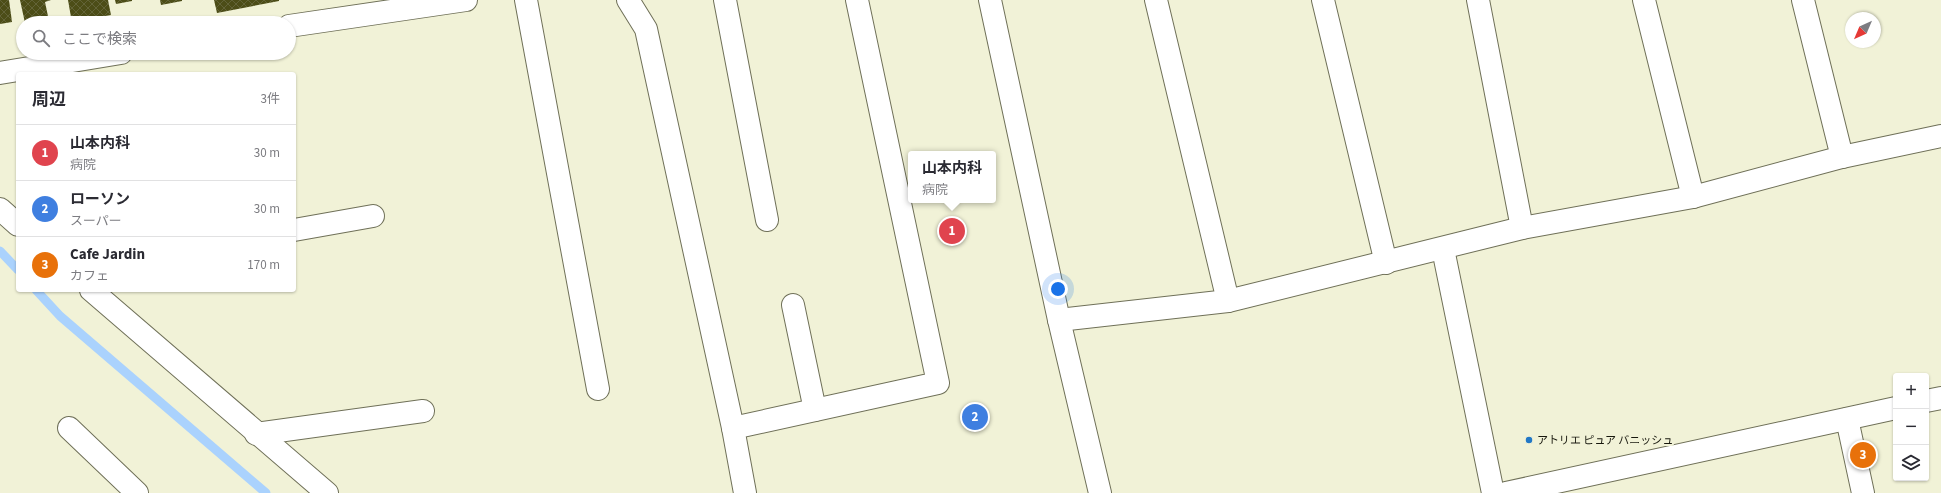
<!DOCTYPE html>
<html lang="ja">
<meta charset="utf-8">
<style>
:root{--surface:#fff;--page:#f2f2f3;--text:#2b2b33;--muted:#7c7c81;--line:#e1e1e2;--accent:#1a73e8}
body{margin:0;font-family:"Source Sans 3","Noto Sans JP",sans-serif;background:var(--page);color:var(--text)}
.controls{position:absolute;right:12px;bottom:12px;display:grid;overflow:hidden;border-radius:4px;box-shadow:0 1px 3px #0004}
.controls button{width:36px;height:36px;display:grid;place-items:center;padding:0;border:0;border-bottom:1px solid var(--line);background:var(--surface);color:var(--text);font:20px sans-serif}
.compass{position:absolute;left:1845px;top:12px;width:36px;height:36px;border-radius:50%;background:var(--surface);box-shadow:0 1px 3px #0004;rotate:224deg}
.you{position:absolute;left:1058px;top:289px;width:14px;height:14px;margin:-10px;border:3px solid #fff;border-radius:50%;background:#1a73e8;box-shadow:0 0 0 6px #1a73e833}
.badge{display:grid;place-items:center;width:26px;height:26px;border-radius:50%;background:var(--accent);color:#fff;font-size:13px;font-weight:700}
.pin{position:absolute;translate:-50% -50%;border:2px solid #fff;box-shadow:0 1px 4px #0006}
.popup{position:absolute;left:908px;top:151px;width:88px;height:52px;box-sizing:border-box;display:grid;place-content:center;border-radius:4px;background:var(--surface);filter:drop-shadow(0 1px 3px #0005);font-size:13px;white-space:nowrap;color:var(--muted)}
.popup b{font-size:15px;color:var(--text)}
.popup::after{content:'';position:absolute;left:50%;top:100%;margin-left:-8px;border:8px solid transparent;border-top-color:var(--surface)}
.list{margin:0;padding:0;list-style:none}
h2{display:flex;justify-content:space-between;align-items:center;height:52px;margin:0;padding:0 16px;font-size:17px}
h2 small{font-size:13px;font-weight:400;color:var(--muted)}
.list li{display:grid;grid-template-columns:26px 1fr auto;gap:12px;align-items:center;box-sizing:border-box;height:56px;padding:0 16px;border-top:1px solid var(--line)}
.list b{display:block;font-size:15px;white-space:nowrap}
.list p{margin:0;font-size:13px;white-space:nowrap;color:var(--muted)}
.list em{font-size:13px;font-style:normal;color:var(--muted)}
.icon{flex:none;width:22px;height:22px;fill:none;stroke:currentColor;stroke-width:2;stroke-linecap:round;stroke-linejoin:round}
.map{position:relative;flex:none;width:1941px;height:493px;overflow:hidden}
.search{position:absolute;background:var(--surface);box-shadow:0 1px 3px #0004;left:16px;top:16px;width:280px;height:44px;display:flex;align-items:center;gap:10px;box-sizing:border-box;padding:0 14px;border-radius:22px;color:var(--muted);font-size:15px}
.panel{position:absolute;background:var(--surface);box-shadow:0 1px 3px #0004;left:16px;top:72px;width:280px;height:220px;border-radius:4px}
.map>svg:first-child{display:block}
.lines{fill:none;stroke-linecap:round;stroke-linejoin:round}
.stream{stroke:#aad2fd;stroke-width:9}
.building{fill:url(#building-cross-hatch)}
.minor-casing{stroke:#6f7058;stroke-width:24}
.minor{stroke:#fff;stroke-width:22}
.poi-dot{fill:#2278c6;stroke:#f1f2d7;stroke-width:1.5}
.labels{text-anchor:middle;stroke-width:4;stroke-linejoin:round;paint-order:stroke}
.poi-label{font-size:11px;fill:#17170d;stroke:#f1f2d7;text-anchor:start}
</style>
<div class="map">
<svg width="1941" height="493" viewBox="0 0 1941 493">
<defs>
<pattern id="building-cross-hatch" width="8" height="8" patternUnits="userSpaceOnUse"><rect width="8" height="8" fill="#4c4d17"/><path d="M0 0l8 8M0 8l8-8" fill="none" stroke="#626337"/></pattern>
</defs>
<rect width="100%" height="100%" fill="#f1f2d7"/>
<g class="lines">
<g class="stream">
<polyline points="0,251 18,270"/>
<polyline points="36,290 60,316 266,493"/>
</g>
</g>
<g class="building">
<polygon points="0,0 9,0 12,22 0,24"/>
<polygon points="20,0 51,0 45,2 49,21 25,23"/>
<polygon points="68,0 108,0 111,15 105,16 106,23 72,23"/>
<polygon points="115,0 132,0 132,1 116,4"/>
<polygon points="160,0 182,0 182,1 161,5"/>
<polygon points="214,0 279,0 279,1 217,13"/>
</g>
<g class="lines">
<g class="minor-casing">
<g id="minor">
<polyline points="526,0 598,389"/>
<polyline points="628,0 646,29 733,428 745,493"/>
<polyline points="725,0 767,220"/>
<polyline points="990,0 1059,320 1100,493"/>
<polyline points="1156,0 1228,301"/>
<polyline points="1323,0 1386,263"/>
<polyline points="1478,0 1522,228"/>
<polyline points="1644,0 1693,197"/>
<polyline points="1803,0 1842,157"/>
<polyline points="289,26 466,0"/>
<polyline points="0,73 121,53"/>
<polyline points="0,209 18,225"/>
<polyline points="294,230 373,216"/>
<polyline points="1443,249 1493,493"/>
<polyline points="91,290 327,493"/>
<polyline points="793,305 815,410"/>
<polyline points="1059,320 1228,301 1522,228 1693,197 1842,157 1941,136"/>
<polyline points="1926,401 1941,398"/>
<polyline points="1847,419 1863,493"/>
<polyline points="69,428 137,493"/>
<polyline points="733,428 938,383 857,0"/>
<polyline points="256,434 423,411"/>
<polyline points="1506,493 1896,408"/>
</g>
</g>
<use href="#minor" class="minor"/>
</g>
<circle class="poi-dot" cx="1529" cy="440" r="4"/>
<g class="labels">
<g class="poi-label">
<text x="1537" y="444">アトリエ ピュア バニッシュ</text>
</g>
</g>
</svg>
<div class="controls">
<button>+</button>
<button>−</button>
<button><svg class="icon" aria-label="layers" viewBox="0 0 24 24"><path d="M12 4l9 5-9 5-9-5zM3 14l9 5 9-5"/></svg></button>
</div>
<svg class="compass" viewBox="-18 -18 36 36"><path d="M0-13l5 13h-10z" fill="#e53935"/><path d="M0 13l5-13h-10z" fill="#7c7c81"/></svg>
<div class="you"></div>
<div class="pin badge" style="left:952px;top:231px;background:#e0444e">1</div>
<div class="popup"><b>山本内科</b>病院</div>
<div class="pin badge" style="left:975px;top:417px;background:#3f7fe0">2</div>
<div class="pin badge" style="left:1863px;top:455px;background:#e8710a">3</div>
<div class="search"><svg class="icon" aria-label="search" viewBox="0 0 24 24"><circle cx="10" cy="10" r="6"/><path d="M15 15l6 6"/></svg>ここで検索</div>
<section class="panel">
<h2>周辺<small>3件</small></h2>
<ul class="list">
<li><span class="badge" style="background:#e0444e">1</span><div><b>山本内科</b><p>病院</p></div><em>30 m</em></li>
<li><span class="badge" style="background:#3f7fe0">2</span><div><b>ローソン</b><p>スーパー</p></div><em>30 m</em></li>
<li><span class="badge" style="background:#e8710a">3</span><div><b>Cafe Jardin</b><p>カフェ</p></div><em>170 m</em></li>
</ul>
</section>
</div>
